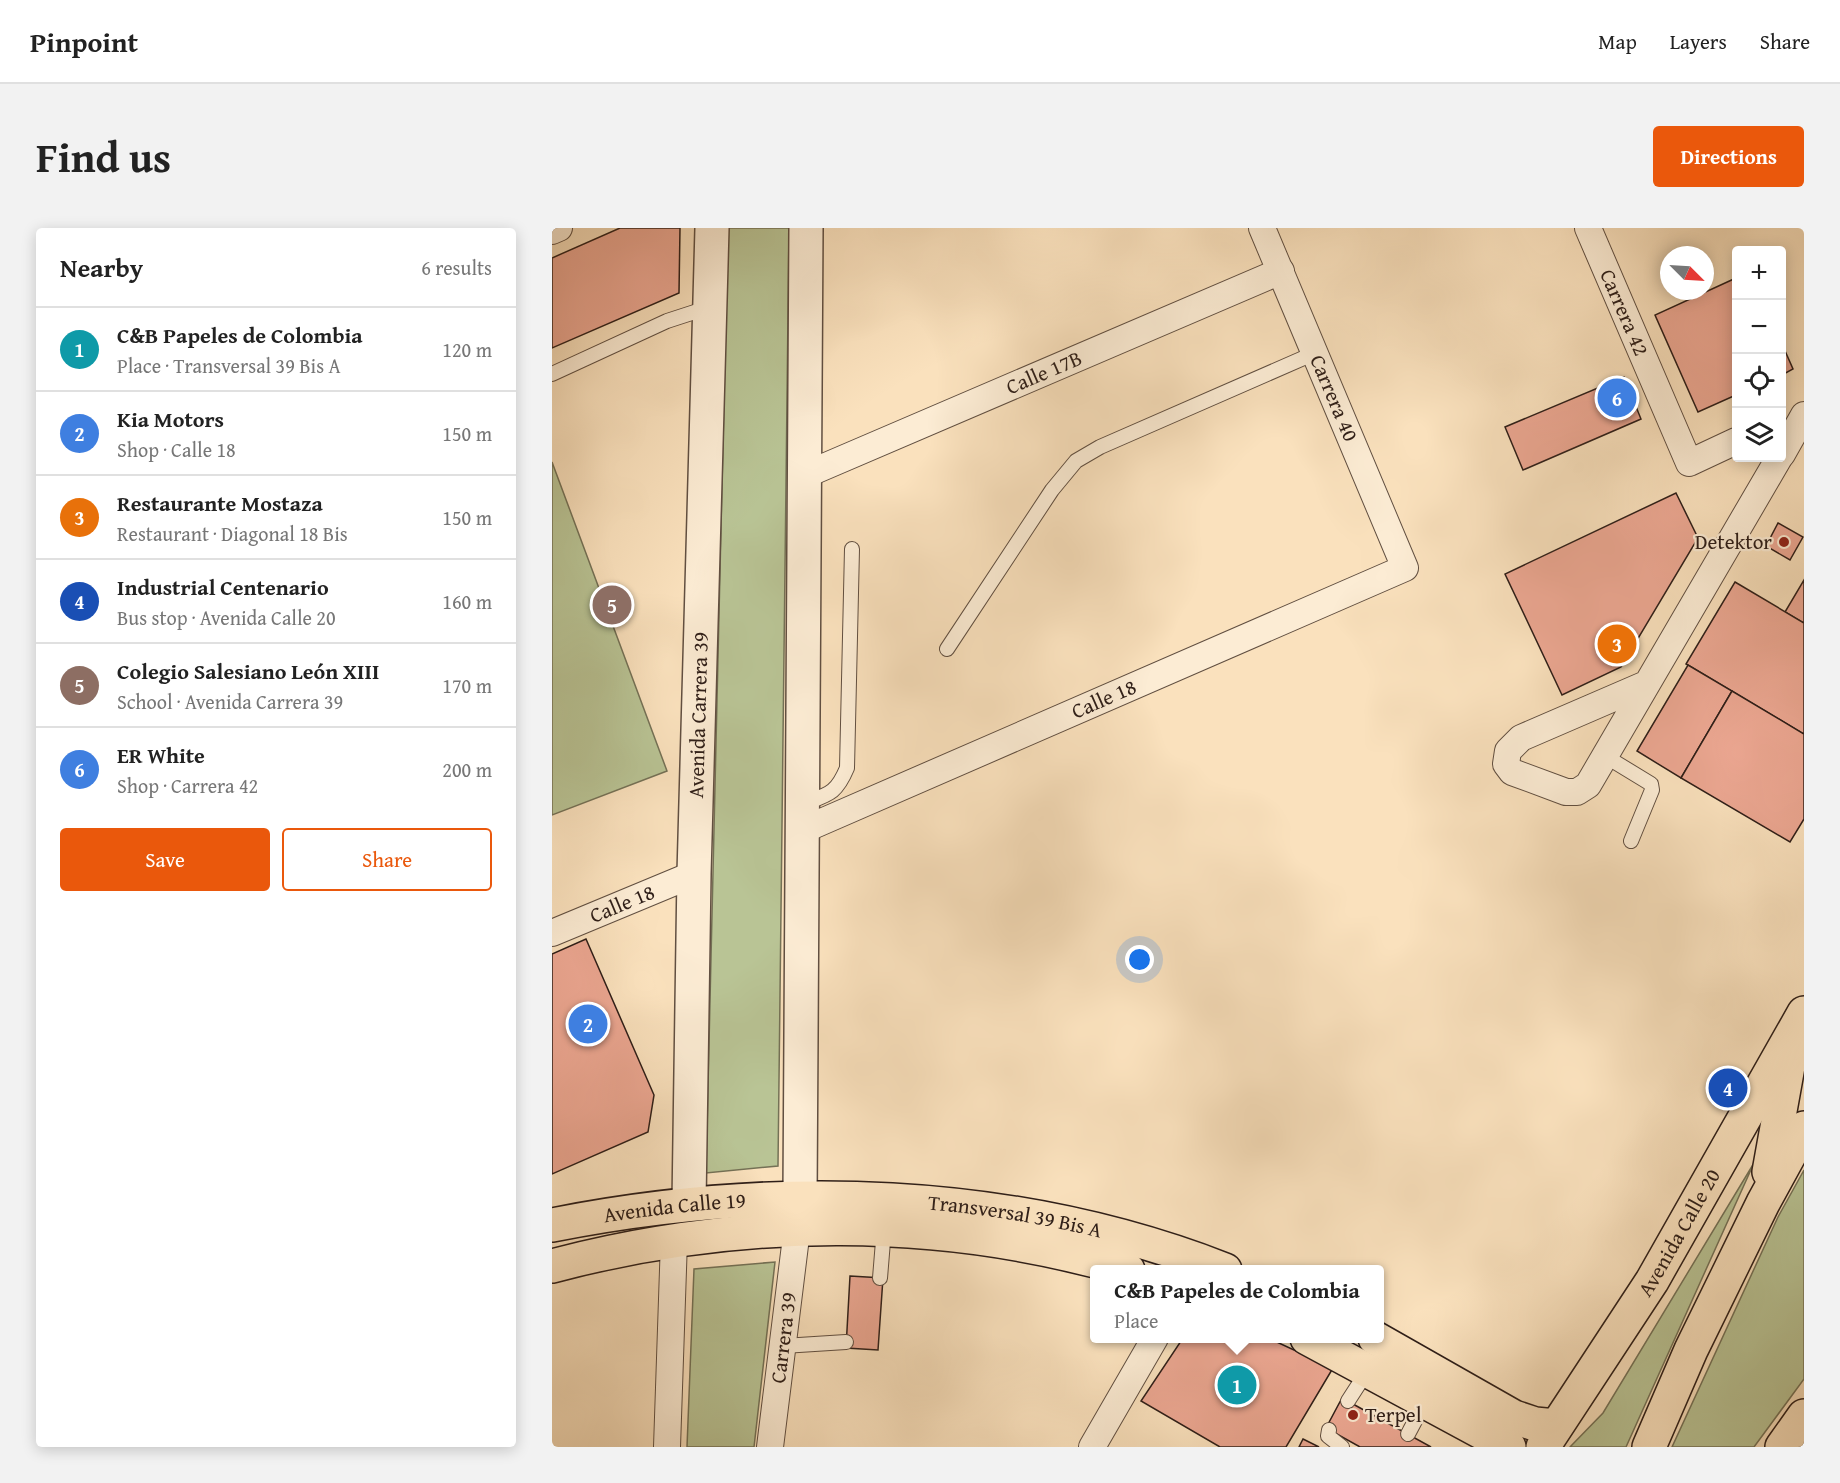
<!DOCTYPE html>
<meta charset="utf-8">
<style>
:root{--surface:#fff;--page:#f2f2f2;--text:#222;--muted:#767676;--line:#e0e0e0;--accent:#ea580c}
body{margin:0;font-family:"Gentium Book Plus",serif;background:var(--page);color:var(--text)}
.controls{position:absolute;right:18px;top:18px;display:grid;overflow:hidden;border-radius:6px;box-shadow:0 3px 15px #0003}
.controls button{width:54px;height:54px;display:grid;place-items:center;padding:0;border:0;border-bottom:2px solid var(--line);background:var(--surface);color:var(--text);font:30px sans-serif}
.compass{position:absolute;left:1108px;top:18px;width:54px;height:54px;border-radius:50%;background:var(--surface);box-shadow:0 3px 15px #0003;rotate:114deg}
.you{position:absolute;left:588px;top:732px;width:21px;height:21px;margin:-15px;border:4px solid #fff;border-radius:50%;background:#1a73e8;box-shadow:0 0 0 9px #1a73e833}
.badge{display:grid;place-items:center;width:39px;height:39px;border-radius:50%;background:var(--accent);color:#fff;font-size:20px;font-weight:700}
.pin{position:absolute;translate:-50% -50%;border:3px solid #fff;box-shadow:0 2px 6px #0006}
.popup{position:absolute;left:538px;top:1037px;width:294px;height:78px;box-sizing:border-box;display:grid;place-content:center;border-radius:6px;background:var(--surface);filter:drop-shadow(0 2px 4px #0005);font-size:20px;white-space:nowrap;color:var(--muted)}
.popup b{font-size:22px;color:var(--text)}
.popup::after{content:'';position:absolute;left:50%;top:100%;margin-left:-12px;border:12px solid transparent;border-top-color:var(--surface)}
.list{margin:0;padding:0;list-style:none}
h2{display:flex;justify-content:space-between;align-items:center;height:78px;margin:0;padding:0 24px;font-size:26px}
h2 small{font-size:20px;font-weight:400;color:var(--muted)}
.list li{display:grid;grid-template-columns:39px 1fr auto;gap:18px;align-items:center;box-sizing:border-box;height:84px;padding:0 24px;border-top:2px solid var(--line)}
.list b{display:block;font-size:22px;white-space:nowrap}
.list p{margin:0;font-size:20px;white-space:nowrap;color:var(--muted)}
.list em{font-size:20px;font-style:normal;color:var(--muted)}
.actions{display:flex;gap:12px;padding:18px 24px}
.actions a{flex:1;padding:14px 0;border:2px solid var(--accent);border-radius:6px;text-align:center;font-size:21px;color:var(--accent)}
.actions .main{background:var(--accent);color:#fff}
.icon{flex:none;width:33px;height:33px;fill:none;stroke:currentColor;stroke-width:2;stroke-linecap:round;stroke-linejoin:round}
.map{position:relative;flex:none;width:1252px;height:1219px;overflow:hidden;border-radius:6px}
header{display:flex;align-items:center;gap:36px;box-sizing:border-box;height:84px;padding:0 30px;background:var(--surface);border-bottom:2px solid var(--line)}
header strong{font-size:28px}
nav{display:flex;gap:33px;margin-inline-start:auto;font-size:21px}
.intro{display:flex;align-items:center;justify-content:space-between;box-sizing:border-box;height:144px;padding:0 36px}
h1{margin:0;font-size:42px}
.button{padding:15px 27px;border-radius:6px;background:var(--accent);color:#fff;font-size:21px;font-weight:700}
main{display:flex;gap:36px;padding:0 36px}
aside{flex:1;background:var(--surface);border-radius:6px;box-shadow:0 3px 15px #0003}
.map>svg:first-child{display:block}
.green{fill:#b9c495;stroke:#747156;stroke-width:1.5}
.building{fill:#eca792;stroke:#2e1e18;stroke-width:1.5}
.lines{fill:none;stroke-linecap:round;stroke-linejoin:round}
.service-casing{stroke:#614f41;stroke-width:16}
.minor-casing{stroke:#614f41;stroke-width:28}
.tertiary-casing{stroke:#614f41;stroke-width:36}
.primary-casing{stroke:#2e1e18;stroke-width:36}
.trunk-casing{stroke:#2e1e18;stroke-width:36}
.service{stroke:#fcecd4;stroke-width:14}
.minor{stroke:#fcecd4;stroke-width:26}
.tertiary{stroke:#fcecd4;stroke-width:33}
.primary{stroke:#fae1bd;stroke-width:33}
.trunk{stroke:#fae1bd;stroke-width:33}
.poi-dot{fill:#8f2418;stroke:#fcecd4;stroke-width:2}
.labels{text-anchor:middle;stroke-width:4.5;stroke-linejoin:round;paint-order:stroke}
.street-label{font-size:21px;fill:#2e1e18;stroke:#fcecd4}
.poi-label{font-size:21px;fill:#2e1e18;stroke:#fcecd4;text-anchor:end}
</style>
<header>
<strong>Pinpoint</strong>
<nav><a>Map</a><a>Layers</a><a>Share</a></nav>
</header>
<div class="intro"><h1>Find us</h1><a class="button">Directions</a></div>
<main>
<aside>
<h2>Nearby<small>6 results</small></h2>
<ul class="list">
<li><span class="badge" style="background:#0f9aa8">1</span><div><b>C&amp;B Papeles de Colombia</b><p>Place · Transversal 39 Bis A</p></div><em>120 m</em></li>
<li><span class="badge" style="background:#3f7fe0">2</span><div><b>Kia Motors</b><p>Shop · Calle 18</p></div><em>150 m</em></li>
<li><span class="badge" style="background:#e8710a">3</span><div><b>Restaurante Mostaza</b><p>Restaurant · Diagonal 18 Bis</p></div><em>150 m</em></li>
<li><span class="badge" style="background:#1a4fb4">4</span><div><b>Industrial Centenario</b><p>Bus stop · Avenida Calle 20</p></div><em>160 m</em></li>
<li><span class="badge" style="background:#8d6e63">5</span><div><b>Colegio Salesiano León XIII</b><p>School · Avenida Carrera 39</p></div><em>170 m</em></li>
<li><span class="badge" style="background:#3f7fe0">6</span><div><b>ER White</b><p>Shop · Carrera 42</p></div><em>200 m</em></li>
</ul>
<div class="actions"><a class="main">Save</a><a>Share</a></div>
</aside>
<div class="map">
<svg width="1252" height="1219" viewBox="0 0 1252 1219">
<rect width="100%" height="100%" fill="#fae1bd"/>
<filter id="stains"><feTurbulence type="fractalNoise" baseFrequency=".00333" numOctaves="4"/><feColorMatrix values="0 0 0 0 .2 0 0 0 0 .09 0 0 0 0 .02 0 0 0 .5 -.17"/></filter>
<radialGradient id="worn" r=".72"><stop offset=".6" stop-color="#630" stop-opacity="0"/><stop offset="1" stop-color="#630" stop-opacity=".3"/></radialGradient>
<g class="green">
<polygon points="176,0 237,0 226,938 154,945"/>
<polygon points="0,234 115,543 0,587"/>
<polygon points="1202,935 1074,1219 1018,1219 1051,1185"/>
<polygon points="1252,942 1252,1151 1202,1219 1120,1219 1226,989"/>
<polygon points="223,1034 202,1219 135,1219 142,1041"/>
</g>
<g class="building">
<polygon points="68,0 128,0 127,65 0,120 0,30"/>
<polygon points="1184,50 1184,167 1146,184 1103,87"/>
<polygon points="1230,116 1241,141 1230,147"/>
<polygon points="1072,149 1089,191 971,242 953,199"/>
<polygon points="1124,265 1146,310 1069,439 1010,467 953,346"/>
<polygon points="1226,295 1251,309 1238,332 1214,318"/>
<polygon points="1252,352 1252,395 1233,384"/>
<polygon points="1183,354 1252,395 1252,506 1134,436"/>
<polygon points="1136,437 1180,463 1129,550 1085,523"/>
<polygon points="1180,463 1252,506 1252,591 1238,614 1129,550"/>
<polygon points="34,711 102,867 96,904 0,946 0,726"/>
<polygon points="298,1048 331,1050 326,1122 294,1120"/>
<polygon points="631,1110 716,1110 781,1140 734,1219 668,1219 589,1173"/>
<polygon points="790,1170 879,1219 808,1219 774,1200"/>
<polygon points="751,1211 767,1219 747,1219"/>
</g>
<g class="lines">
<g class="service-casing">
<g id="service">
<polyline points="0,146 115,93 158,79"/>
<polyline points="395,421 500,262 524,233 548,219 763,125"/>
<polyline points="1053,528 1099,556 1100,562 1079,613"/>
<path d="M251,576C277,566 284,566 295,540L300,321"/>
<polyline points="328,1050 332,1001"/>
<polyline points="231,1118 294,1114"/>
<polyline points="796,1173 816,1142"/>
<polyline points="777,1202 776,1208 790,1219"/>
<polyline points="856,1206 873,1174"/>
</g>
</g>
<g class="minor-casing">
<g id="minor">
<path id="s1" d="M1036,0L1137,235L1184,213"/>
<polyline points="0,3 7,0"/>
<polyline points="1230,226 1252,187"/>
<path id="s2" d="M253,247L729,43"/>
<polyline points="1094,456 969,510 956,523 954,536 960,544 1014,564 1025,564 1036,557 1227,230"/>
<path id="s3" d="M251,602L853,340L710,0"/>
<path id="s4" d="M0,705L142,646"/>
<polyline points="115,1219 122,1012"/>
<path id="s5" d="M218,1219L245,1001"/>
<polyline points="540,1219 603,1110"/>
</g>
</g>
<g class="tertiary-casing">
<g id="tertiary">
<polyline points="248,969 254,0"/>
<path id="s6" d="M137,975L142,646L160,0"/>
</g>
</g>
<g class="primary-casing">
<g id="primary">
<path id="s7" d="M0,997C222,953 460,959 673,1042"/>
<path d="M0,1038C189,988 388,987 576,1042"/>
<polyline points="755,1110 957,1219"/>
<polyline points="823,1110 962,1189 983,1196 1004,1198"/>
</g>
</g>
<g class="trunk-casing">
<g id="trunk">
<polyline points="1217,944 1238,827"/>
<path id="s8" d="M991,1219L1100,1053L1252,785"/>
<polyline points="1097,1219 1139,1122 1211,975 1252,900"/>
<polyline points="1230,1219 1252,1188"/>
</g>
</g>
<use href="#service" class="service"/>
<use href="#minor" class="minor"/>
<use href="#tertiary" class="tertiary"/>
<use href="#primary" class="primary"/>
<use href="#trunk" class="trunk"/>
</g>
<g class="poi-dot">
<circle cx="1232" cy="314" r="6"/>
<circle cx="801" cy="1187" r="6"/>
</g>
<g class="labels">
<g class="street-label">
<text dy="7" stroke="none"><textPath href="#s1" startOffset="92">Carrera 42</textPath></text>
<text dy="7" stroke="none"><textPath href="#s2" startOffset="260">Calle 17B</textPath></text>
<text transform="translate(782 170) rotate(67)" y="7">Carrera 40</text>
<text dy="7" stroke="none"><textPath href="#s3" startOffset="328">Calle 18</textPath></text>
<text dy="7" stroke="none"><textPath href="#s6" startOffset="488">Avenida Carrera 39</textPath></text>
<text dy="7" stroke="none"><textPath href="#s4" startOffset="76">Calle 18</textPath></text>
<text dy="7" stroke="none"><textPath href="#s7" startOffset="124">Avenida Calle 19</textPath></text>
<text dy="7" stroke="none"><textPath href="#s7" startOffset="466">Transversal 39 Bis A</textPath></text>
<text dy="7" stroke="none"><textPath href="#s8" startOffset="254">Avenida Calle 20</textPath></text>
<text dy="7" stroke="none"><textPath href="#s5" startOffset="110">Carrera 39</textPath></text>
</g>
<g class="poi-label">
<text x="1220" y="321">Detektor</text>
<text x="813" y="1194" text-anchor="start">Terpel</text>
</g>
</g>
<rect width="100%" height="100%" filter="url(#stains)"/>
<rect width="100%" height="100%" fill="url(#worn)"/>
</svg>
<div class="controls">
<button>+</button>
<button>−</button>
<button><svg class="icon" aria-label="locate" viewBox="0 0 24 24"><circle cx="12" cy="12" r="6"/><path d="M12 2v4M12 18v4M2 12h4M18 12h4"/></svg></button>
<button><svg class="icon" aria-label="layers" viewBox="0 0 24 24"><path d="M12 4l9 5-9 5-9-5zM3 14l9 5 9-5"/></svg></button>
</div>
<svg class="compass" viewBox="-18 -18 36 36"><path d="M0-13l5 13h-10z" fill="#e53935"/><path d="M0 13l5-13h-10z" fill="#767676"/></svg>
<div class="you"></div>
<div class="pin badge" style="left:685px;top:1157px;background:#0f9aa8">1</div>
<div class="popup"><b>C&amp;B Papeles de Colombia</b>Place</div>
<div class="pin badge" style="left:36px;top:796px;background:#3f7fe0">2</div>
<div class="pin badge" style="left:1065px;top:416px;background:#e8710a">3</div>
<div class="pin badge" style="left:1176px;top:860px;background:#1a4fb4">4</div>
<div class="pin badge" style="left:60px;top:377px;background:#8d6e63">5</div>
<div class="pin badge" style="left:1065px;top:170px;background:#3f7fe0">6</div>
</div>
</main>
